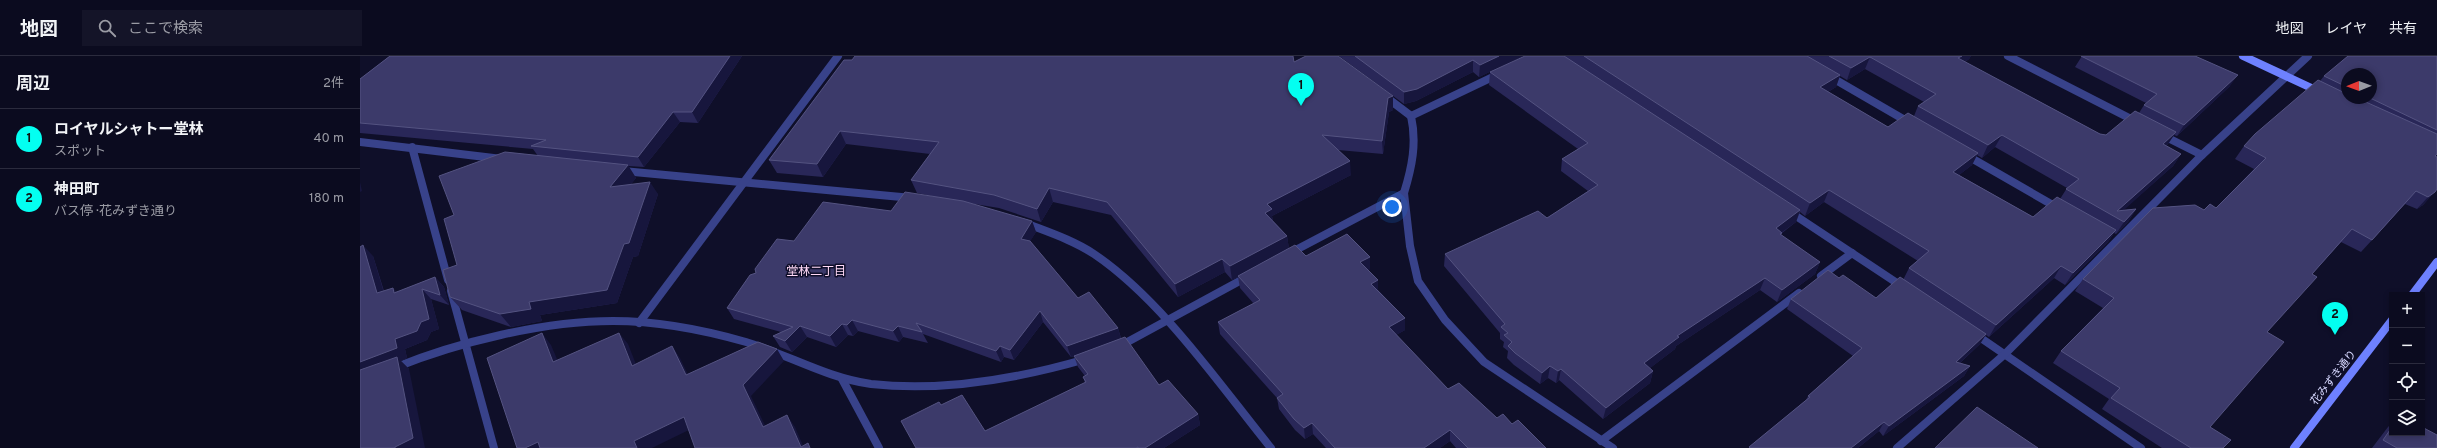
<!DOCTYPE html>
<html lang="ja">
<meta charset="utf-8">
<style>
:root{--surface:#0b0b1f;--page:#141428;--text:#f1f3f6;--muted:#9a9ba4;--line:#2b2b3d;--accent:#03fff1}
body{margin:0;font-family:Overpass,"Noto Sans JP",sans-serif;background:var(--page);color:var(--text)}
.controls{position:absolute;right:12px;bottom:12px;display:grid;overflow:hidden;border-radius:0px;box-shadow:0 2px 6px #0003}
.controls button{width:36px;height:36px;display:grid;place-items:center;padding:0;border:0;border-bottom:1px solid var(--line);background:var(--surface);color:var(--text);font:20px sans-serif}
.compass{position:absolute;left:1981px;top:12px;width:36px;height:36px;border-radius:50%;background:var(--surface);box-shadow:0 2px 6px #0003;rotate:269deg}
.you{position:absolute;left:1032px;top:151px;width:14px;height:14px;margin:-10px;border:3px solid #fff;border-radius:50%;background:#1a73e8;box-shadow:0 0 0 6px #1a73e833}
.badge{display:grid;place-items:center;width:26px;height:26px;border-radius:50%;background:var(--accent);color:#111;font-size:13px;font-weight:700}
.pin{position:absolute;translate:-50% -33px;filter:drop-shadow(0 1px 2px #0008)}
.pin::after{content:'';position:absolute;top:21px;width:14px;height:12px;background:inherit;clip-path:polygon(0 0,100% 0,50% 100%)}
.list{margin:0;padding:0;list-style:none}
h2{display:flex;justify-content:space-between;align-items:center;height:52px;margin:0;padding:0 16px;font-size:17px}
h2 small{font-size:13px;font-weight:400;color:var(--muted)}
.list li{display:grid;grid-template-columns:26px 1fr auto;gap:12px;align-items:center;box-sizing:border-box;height:60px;padding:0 16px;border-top:1px solid var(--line)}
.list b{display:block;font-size:15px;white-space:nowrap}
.list p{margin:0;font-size:13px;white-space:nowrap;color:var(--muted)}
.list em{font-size:13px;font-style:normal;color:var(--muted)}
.icon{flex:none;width:22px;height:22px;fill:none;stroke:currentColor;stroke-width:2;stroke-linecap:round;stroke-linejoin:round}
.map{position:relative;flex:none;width:2077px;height:392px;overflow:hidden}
header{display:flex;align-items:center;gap:24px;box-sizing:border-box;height:56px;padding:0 20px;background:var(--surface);border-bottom:1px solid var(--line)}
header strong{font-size:19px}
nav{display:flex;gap:22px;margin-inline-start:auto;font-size:14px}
.search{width:280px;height:36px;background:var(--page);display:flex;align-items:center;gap:10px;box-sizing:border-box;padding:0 14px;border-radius:0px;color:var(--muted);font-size:15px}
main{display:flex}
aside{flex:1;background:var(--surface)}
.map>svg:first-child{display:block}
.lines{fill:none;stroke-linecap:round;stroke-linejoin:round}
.street{stroke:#38428a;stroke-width:8}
.secondary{stroke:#6e81ff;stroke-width:8}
.wall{fill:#292758;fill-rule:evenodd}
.shaded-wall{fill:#17163d}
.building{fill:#3c3a6a;stroke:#545381}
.labels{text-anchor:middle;stroke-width:3;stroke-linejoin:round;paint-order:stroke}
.street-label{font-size:11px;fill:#d7d8ff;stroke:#0f0f29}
.neighbourhood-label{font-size:12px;fill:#ffd9f7;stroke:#0f0f29}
</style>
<header>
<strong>地図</strong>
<div class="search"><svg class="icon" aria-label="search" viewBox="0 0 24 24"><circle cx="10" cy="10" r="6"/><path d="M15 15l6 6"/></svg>ここで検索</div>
<nav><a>地図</a><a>レイヤ</a><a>共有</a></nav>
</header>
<main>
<aside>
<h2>周辺<small>2件</small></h2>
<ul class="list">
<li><span class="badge">1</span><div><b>ロイヤルシャトー堂林</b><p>スポット</p></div><em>40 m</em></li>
<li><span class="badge">2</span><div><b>神田町</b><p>バス停 · 花みずき通り</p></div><em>180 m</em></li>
</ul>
</aside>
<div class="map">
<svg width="2077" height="392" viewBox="0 0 2077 392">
<rect width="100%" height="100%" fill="#0f0f29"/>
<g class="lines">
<g class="street">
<polyline points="1648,0 1777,66"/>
<polyline points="1469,20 1550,67"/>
<polyline points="1026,41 1051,60"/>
<polyline points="1802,79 1842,99"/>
<polyline points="0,86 142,103"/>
<polyline points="52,91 88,224"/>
<polyline points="1606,99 1698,152"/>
<polyline points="263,115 552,142"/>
<polyline points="1044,137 1050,190 1058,225 1085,264 1124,306 1253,392"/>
<polyline points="1430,156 1543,231"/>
<path d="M665,167C688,176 713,184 734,198C802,244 859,328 911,392"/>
<path d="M930,197L1044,137C1052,111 1057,87 1051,60L1139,18"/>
<polyline points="1461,220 1492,197"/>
<polyline points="91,235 134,392"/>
<polyline points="279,267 478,0"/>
<polyline points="1615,278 1781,392"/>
<polyline points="760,290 887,221"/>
<path d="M34,312C98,286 184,265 253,265C297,265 344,274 386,286C429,299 467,322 511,328C583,336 657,323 726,303"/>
<polyline points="482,323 519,392"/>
<polyline points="1241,385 1439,237"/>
<polyline points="1537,392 1645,298 1842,99 1948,0"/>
</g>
<g class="secondary">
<polyline points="1883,0 1960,36"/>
<polyline points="2052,239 2077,206"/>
<polyline points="1934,392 2032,264"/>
</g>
</g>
<g class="wall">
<polygon points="30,0 382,0 338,67 320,66 284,111 268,110 276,122 271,128 298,138 278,200 273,201 257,247 180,259 182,265 151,271 102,254 90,241 97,209 94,159 178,100 173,93 0,77 0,23"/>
<polygon points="979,0 1163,0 1119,21 1113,16 1056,45 1044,48"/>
<path d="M1204,0H1611L1609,3L1605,6L1740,78L1746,79L1779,57L1784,49L1786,47L1715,11L1722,0L1870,30L1817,80L1814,79L1808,88L1806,90L1821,98L1813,110L1763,154L1776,153L1768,166L1756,178L1754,177L1748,186L1705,229L1694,222L1629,281L1626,279L1620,288L1600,307L1610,310L1604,320L1523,380L1519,375L1498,392H1389L1446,344L1448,340L1493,300L1427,253L1431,243L1479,222L1516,242L1543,224L1549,212L1558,205L1464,146L1445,160L1440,156L1436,166L1422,177L1421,179L1460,206L1455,218L1417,246L1400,234L1316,290L1315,293L1290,312L1293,315L1290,327L1243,363L1199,324L1196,327L1188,322L1180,328L1154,309L1147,302L1148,295L1143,291L1144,286L1140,283V277L1084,210L1085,198L1187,162L1228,135L1201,115L1202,103L1218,93L1129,29L1130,16ZM1505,13L1564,46L1558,50L1554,60L1528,71L1468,36L1476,31L1480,20L1487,24ZM1635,91L1707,132L1700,143L1673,161L1599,119L1612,109L1617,99L1622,102Z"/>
<path d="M2077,0V99L2075,100L2077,133L2063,149L2057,153L2045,148L2001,196L1981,186L1952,218L1907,276L1850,371L1863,392H1802L1742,353L1749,343L1693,307L1701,295L1743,252L1715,235L1723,223L1844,154L1856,152L1894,113L1875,103L1884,90L1960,25L1964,20ZM1987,18L2011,42H1987Z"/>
<polygon points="492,4 934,6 1033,40 1033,54 1029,56 1023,98 978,94 991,119 912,160 913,165 927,180 929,193 946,200 1010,201 1010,213 1008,214 1018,224 1018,234 1045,262 1045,274 1036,279 1088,333 1137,362 1152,368 1186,392 1096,392 1090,385 1080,392 966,392 953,378 945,383 935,374 919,353 917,342 860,278 858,266 894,248 880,232 878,221 872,224 865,216 818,241 751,159 693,146 681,166 639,152 608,147 672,165 676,176 670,185 718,242 758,272 761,282 799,329 838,358 840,369 804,392 556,392 581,349 625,375 725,327 723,321 725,320 718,311 714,300 718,299 711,301 683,266 654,304 644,301 641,306 563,278 568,287 543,281 539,286 498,275 493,280 488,279 476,291 447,281 432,296 420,291 413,280 421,276 374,263 367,252 396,217 434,185 531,155 586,143 557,137 551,124 570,98 486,88 463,121 417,117 409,104"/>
<polygon points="13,200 24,235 37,236 75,221 84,231 89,249 71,243 79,273 71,276 67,284 45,293 47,302 41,305 49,313 0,392"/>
<polygon points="2032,367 2032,377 2077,392 2012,392 2028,371"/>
</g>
<g class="shaded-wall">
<polygon points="370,0 382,0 338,67 332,56"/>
<polygon points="1139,0 1163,0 1119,21 1120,9"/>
<polygon points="1602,0 1611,0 1609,3 1593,14 1598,2"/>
<polygon points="1510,1 1505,13 1487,24 1491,12"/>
<polygon points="1113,4 1113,16 1056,45 1044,48 1044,36"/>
<polygon points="1480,19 1476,31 1456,43 1460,31"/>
<polygon points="1878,19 1870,30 1817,80 1824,69"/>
<polygon points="1033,40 1033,54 1029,56 1023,98 1022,85 1028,42"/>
<polygon points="313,56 320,66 284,111 278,101"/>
<polygon points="480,75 486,88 463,121 457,108"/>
<polygon points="1816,76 1808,88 1795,101 1803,88"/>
<polygon points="1642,79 1635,91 1622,102 1628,89"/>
<polygon points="1618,97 1612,109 1587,128 1593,116"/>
<polygon points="1821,98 1813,110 1755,162 1757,155"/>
<polygon points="990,105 991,119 912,160 913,167 905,157 907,148"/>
<polygon points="268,109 276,122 259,144 250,131"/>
<polygon points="0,126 2,135 0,136"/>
<polygon points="290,126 298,138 278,200 273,201 257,247 180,259 182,265 151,271 140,258 169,246 264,188"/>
<polygon points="689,132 693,146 681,166 677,153"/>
<polygon points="1469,134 1464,146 1445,160 1450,147"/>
<polygon points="2075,136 2063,149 2057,153 2068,141"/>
<polygon points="1776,153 1768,166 1756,178 1764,166"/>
<polygon points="1440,154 1436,166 1411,184 1416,172"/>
<polygon points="672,165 676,176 665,194 661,183"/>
<polygon points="1756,174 1748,186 1705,229 1713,217"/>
<polygon points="927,180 929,193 872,224 870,210"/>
<polygon points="3,189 13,200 27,247 17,237"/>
<polygon points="1010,201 1010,213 1001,218 1000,206"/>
<polygon points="862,203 865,216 818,241 815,228"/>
<polygon points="1460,206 1455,218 1417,246 1422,234"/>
<polygon points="1701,210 1694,222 1629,281 1636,269"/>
<polygon points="75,221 84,231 89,249 80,239"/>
<polygon points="1405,222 1400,234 1316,290 1315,293 1281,319 1284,307 1317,280"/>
<polygon points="1018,224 1018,236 1011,228"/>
<polygon points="33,232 43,242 34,237"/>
<polygon points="62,233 71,243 79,273 71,276 67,284 45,293 47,302 41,305 49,313 65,392 35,392 0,320 0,306 35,283"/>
<polygon points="680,255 683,266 654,304 650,294"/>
<polygon points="1045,262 1045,274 1029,283 1029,271"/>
<polygon points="492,264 498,275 493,280 487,269"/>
<polygon points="482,268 488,279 476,291 470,280"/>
<polygon points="440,270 447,281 432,296 425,285"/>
<polygon points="538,270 543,281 539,286 533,275"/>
<polygon points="758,272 761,283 711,301 707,290"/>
<polygon points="182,277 191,289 203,317 193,306"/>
<polygon points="259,277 268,288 281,321 272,310"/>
<polygon points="1626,278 1620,288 1590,316 1596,306"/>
<polygon points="312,290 320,302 334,331 326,319"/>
<polygon points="640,290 644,301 641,306 636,295"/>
<polygon points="417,293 424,305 391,340 411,382 403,371 383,329"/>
<polygon points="1190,310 1188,322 1180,328 1182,317"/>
<polygon points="1610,310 1604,320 1523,380 1529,370"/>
<polygon points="1201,313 1199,324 1196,327 1198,315"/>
<polygon points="1293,315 1290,327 1243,363 1246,352"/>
<polygon points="838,358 840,369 804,392 785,392"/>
<polygon points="427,359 435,371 444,392 441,392"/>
<polygon points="324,361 333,372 292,392 277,392 274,385"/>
<polygon points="1524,366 1519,375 1498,392 1491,392"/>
<polygon points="952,367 953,378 945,383 944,372"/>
<polygon points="1090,374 1090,385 1080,392 1064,392"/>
<polygon points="178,386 184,392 165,392"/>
</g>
<g class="building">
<polygon points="30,0 370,0 332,56 313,56 278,101 171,90 186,84 0,67 0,23"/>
<polygon points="495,0 933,0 934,6 946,0 978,0 1033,40 1028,42 1022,85 962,79 990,105 907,148 912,153 905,157 927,180 870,210 862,203 815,228 747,146 689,132 677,153 634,139 551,124 579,86 480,75 457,108 409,104 484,4 492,4"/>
<polygon points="995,0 1139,0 1120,9 1113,4 1057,33 1044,36"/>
<polygon points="1165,0 1204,0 1440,154 1416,172 1422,177 1420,178 1460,206 1422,234 1405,222 1317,280 1319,281 1284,307 1293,315 1246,352 1201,313 1198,315 1190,310 1182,317 1155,297 1148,290 1152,286 1144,279 1148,277 1141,271 1145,268 1085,198 1178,155 1187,162 1238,129 1202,103 1228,87 1130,16"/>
<polygon points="1224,0 1447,0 1480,19 1460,31 1528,71 1548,57 1618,97 1593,116 1673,161 1697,141 1756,174 1713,217 1701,210 1636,269 1549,212 1569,195 1469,134 1450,147"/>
<polygon points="1469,0 1602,0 1598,2 1740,78 1746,79 1775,55 1816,76 1803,88 1821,98 1757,155 1776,153 1764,166 1706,133 1719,123 1642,79 1628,89 1558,50 1576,38 1510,1 1491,12"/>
<polygon points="1721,0 1835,0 1878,19 1824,69 1784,49 1797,38"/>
<polygon points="1988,0 2077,0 2077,74 2010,42 2011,42 2011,18 1987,18 1987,31 1964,20"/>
<polygon points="1958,24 1987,38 1987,42 1997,42 2077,78 2077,98 2075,100 2077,101 2077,133 2075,136 2068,141 2056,135 2012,184 1992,173 1952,218 1957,221 1907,276 1924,286 1850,371 1871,384 1863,392 1831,392 1751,342 1760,332 1701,295 1754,242 1723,223 1793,152 1835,149 1844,154 1850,148 1856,152 1906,102 1884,90 1895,78"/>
<polygon points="145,96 268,109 250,131 290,126 269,187 264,188 247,234 169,246 171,253 140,258 90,241 83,214 97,209 84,163 94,159 79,120"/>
<polygon points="545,136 603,145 672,165 661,183 670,185 718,242 729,236 758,272 707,290 680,255 650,294 640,290 636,295 556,267 562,276 538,270 533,275 492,264 487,269 482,268 470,280 440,270 425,285 413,280 433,271 367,252 390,219 396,217 395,213 417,183 434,185 463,146 531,155"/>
<polygon points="987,178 1010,201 1000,206 1018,224 1011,228 1045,262 1029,271 1088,333 1099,327 1137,362 1143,358 1152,368 1158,364 1186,392 1108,392 1090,374 1064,392 975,392 952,367 944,372 934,363 917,342 923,338 858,266 900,244 878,220 935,189 946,200"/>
<polygon points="3,189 17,237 33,232 34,237 75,221 80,239 62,233 69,263 61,266 57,275 35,283 37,292 0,306 0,191"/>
<polygon points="1468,214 1479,222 1483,219 1516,242 1540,221 1626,278 1596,306 1610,310 1529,370 1524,366 1491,392 1390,392 1389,391 1450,341 1448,340 1502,292 1431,243"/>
<polygon points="182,277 193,306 259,277 272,310 312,290 326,319 398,286 417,293 383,329 403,371 427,359 441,391 448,387 450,392 335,392 324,361 274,385 277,392 180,392 178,386 165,392 157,392 127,302"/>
<polygon points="765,281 799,329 808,324 838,358 785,392 778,392 778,391 776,392 556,392 541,365 579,346 581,349 602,339 625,375 726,326 723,321 728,318 714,300"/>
<polygon points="37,301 53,382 35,391 35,392 0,392 0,314"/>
<polygon points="1617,351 1678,392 1575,392"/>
<polygon points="2032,371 2032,377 2062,377 2062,371 2077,379 2077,392 2037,392 2023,384"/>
</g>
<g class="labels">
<g class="street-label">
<text transform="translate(1973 321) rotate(-52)" y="4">花みずき通り</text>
</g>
<g class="neighbourhood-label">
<text x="456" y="219">堂林二丁目</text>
</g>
</g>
</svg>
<div class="controls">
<button>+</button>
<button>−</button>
<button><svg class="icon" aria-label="locate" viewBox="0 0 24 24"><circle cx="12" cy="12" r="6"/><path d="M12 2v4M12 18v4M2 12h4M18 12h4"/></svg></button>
<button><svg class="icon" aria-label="layers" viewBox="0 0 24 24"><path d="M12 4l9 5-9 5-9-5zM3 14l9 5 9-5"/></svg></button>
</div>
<svg class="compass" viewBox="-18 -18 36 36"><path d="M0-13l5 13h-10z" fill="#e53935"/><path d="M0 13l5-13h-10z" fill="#9a9ba4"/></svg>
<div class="you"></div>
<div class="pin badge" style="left:941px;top:50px">1</div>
<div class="pin badge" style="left:1975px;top:279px">2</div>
</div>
</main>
